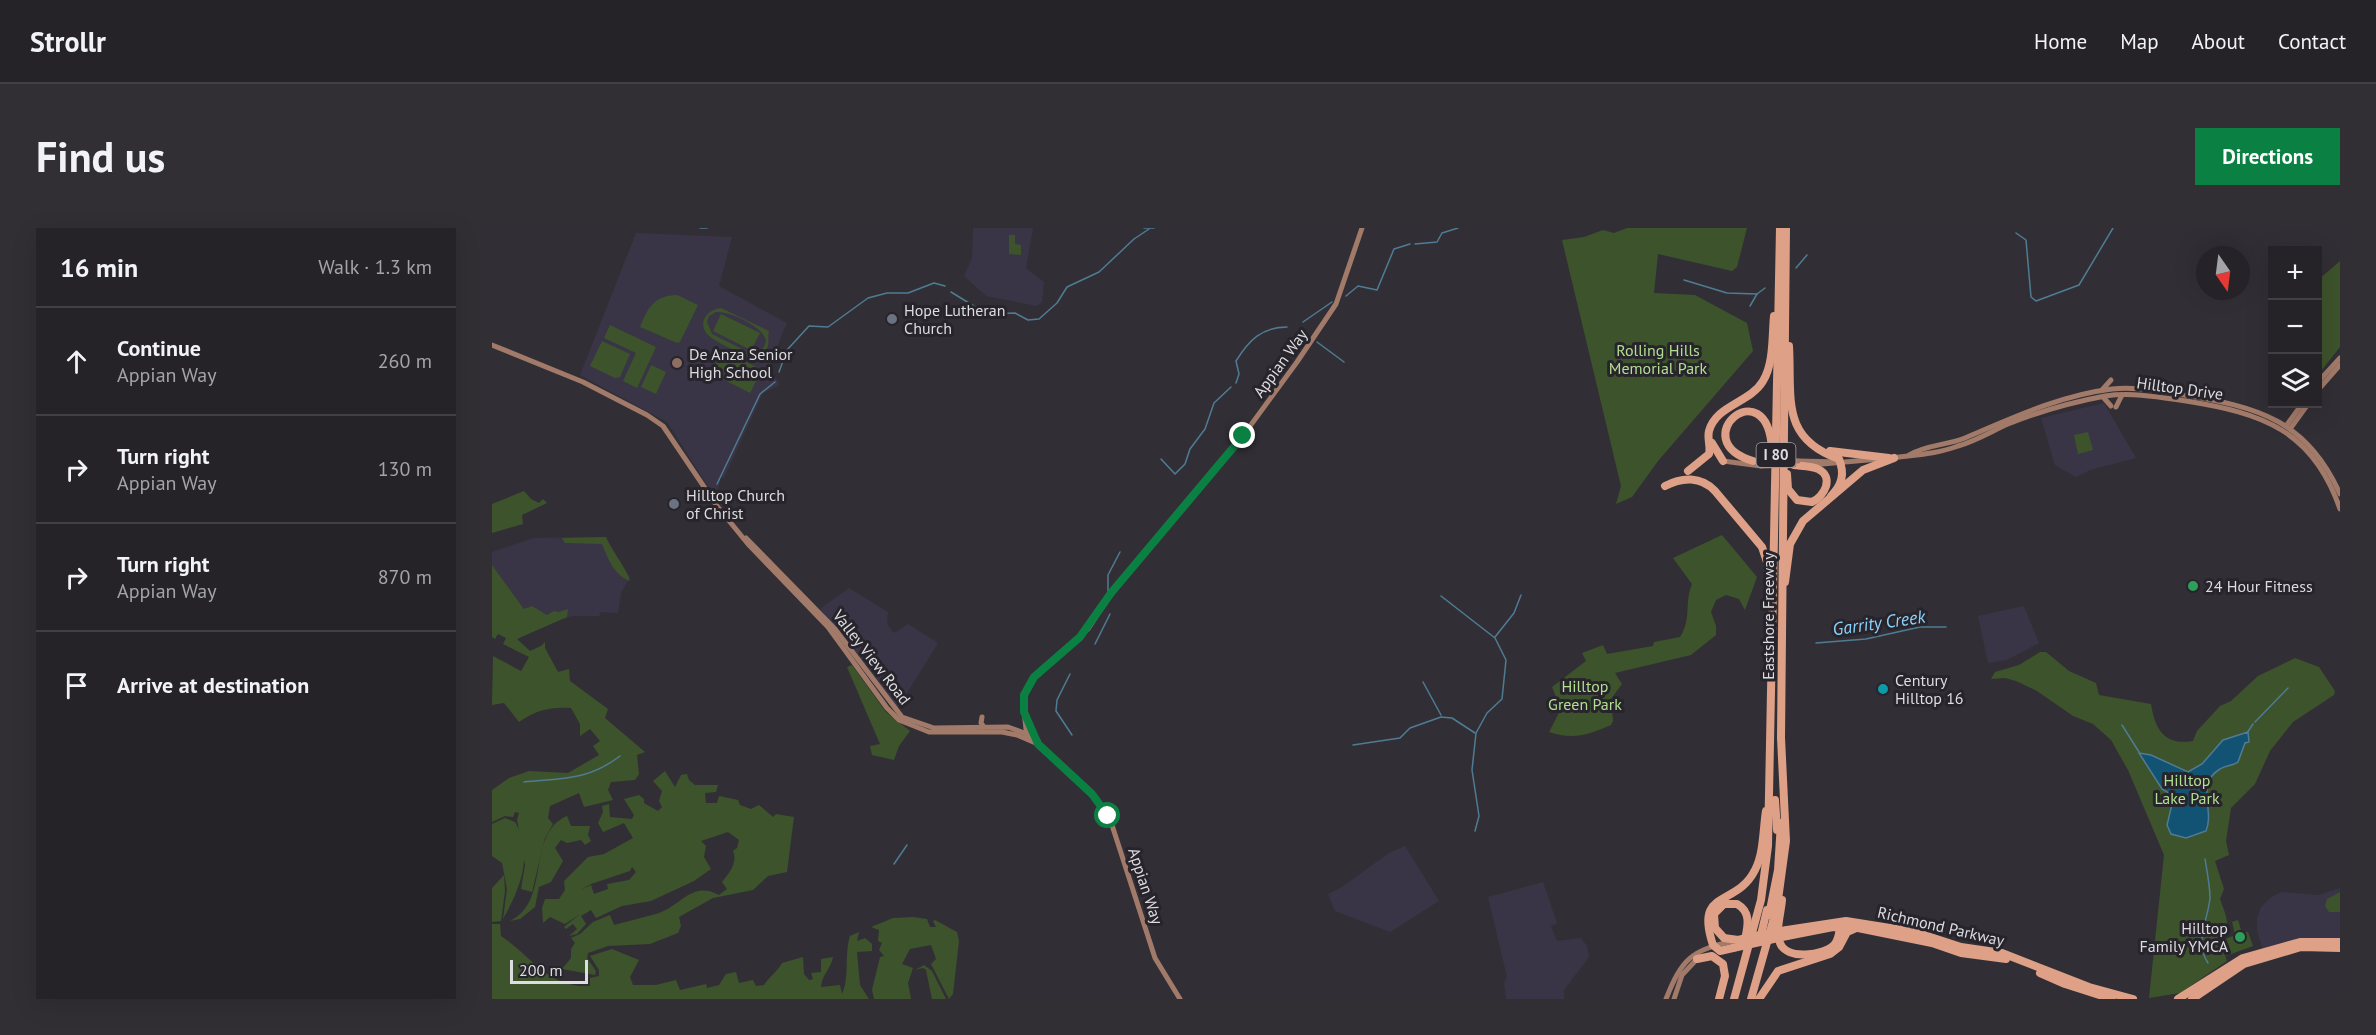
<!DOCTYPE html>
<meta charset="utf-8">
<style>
:root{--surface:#252328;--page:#312f34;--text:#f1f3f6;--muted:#a3a4a8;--line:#424045;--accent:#0b8043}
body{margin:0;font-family:"PT Sans",sans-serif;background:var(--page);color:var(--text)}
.controls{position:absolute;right:18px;top:18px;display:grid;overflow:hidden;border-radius:0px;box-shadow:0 6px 24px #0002}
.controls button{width:54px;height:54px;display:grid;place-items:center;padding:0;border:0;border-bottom:2px solid var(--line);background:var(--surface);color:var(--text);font:30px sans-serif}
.compass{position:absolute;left:1704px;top:18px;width:54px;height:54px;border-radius:50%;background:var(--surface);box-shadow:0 6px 24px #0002;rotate:166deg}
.scale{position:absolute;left:18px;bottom:15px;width:78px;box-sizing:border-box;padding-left:6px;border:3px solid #dddce0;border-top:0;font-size:16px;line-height:21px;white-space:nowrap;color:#dddce0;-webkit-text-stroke:4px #27252b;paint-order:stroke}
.stop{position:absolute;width:18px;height:18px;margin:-14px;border:4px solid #0b8043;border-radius:50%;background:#fff}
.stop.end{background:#0b8043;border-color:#fff;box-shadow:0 2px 6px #0008}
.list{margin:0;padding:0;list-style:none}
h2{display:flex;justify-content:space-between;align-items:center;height:78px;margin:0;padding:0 24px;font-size:26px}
h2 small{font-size:20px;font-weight:400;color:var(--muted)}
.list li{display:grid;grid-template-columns:39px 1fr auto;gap:18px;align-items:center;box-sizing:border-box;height:108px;padding:0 24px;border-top:2px solid var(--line)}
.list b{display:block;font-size:22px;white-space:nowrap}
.list p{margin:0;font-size:20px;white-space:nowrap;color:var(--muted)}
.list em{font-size:20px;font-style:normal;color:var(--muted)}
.icon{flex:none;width:33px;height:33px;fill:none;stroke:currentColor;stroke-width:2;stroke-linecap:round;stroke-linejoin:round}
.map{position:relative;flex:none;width:1848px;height:771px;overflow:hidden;border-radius:0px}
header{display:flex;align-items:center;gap:36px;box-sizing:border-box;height:84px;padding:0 30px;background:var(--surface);border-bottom:2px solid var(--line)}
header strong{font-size:28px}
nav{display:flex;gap:33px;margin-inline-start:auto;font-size:21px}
.intro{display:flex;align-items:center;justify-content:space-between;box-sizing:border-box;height:144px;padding:0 36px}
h1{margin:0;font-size:42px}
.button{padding:15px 27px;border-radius:0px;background:var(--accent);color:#fff;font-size:21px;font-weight:700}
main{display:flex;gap:36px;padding:0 36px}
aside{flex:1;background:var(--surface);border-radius:0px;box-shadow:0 6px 24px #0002}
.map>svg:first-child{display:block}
.education{fill:#393546}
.green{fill:#3d532c;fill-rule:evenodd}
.water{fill:#125374;stroke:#4f7c94;stroke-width:1.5}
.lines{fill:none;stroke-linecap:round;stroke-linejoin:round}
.stream{stroke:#4f7c94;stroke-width:1.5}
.secondary{stroke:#a27a69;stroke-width:5}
.highway{stroke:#dea086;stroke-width:8}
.secondary-bridge{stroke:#a27a69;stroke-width:5}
.highway-bridge{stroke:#dea086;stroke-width:8}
.route{stroke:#0b8043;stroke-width:8}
.worship-dot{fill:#6b7280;stroke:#27252b;stroke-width:2}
.education-dot{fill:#8d6e63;stroke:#27252b;stroke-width:2}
.leisure-dot{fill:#2e9e5b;stroke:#27252b;stroke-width:2}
.culture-dot{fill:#0f9aa8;stroke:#27252b;stroke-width:2}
.labels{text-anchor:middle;stroke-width:6;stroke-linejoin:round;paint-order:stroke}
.shield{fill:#27252b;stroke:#a6a5aa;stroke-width:1.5}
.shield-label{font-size:15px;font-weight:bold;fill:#dddce0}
.poi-label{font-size:16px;fill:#dddce0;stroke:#27252b;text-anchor:start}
.park-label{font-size:16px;fill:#b3df92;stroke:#27252b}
.street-label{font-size:16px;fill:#dddce0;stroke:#27252b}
.water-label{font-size:18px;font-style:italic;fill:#8dd1fb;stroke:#27252b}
</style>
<header>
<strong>Strollr</strong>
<nav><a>Home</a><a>Map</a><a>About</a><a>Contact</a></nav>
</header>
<div class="intro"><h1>Find us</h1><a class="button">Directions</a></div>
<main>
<aside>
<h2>16 min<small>Walk · 1.3 km</small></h2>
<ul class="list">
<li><svg class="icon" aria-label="ahead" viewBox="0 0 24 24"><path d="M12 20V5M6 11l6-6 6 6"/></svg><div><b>Continue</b><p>Appian Way</p></div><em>260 m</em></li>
<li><svg class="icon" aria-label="right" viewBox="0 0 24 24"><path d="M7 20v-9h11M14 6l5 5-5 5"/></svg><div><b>Turn right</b><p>Appian Way</p></div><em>130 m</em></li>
<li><svg class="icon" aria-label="right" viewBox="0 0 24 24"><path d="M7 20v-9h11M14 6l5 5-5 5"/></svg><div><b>Turn right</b><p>Appian Way</p></div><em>870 m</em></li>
<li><svg class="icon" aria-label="arrive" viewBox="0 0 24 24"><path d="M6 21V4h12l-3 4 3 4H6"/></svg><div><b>Arrive at destination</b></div></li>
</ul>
</aside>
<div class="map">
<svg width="1848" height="771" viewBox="0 0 1848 771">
<rect width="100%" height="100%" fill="#312f35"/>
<g class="education">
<polygon points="481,0 541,0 534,40 552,54 550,74 545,78 494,68 472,48 480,30"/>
<polygon points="144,5 240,9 227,58 295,95 277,138 288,157 271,165 232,250 228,249 228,255 222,268 175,194 88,147"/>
<polygon points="1612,175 1644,230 1598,242 1584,249 1563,237 1549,190"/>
<polygon points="114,309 127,335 138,349 129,365 126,385 109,384 107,388 80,388 46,400 0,337 0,324 42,310"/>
<polygon points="357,360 396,384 395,396 402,405 416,396 446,415 405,481 328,381"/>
<polygon points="1532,378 1547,415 1515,432 1496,435 1486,388"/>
<polygon points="913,618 947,673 898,704 843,683 836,666 850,659 897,625"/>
<polygon points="1051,654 1065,695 1059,698 1065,713 1089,710 1095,718 1097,729 1072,762 1072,771 1014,771 1012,754 1015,749 996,669"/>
<polygon points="1848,660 1848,713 1771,722 1765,703 1765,690 1769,679 1778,670 1789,664 1827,667"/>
</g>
<g class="green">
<polygon points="1135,0 1255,0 1245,39 1240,43 1166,26 1162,65 1203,67 1255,95 1261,123 1166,233 1140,269 1124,276 1129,258 1070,12 1092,9 1111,2 1122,5"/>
<polygon points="517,7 523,7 523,16 529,17 529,27 517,26"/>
<polygon points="1848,33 1848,119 1826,147 1826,52"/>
<path d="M185,67L206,77L188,114L185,115L148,99C156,79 162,68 185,67Z"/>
<path d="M229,80L277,103C275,110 279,118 272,125C261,134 224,115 215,106C205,94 216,81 229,80ZM224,84C238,83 270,98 274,112C273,121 267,126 258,125L220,106L215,94L217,88Z"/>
<polygon points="229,86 268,105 259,122 221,103"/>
<polygon points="118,97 164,119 145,160 131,153 144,125 112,110"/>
<polygon points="110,113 138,126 128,149 123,150 98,138"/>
<polygon points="231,122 270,142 258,165 219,145"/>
<polygon points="159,137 174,144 164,166 149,159"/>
<polygon points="1596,204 1601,222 1586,226 1582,207"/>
<polygon points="32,263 39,271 47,275 51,271 55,275 30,287 31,296 0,305 0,276"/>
<path d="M1230,307L1265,349L1253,382L1247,371L1234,367L1224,372L1219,384L1224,398V407L1199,427L1123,445L1130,456L1119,471L1121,493L1119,497C1096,507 1081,512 1057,504L1069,481L1060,459L1094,433L1090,425L1111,417L1115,426L1161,418L1162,414L1188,409C1200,391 1192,375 1200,356L1181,330Z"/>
<path d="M114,309C119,321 136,343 138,353C122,347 116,331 110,316L73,315L70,310Z"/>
<path d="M0,337L32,381L40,378L55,387L62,383L67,384L76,381L75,389L25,411L38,423L49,418L53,414V420L66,444L77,441L78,453L116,481L113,490L153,524L145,527L147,546L143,552L119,554L116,562L121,572L92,579L87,565L58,578L56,590L61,596L53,610L40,664L29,661L33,637L25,592L27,585L23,584L21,589L13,588L0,594V562L17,550L37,543L76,545L107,527L101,518L108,513L98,501L88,508V496L79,480C57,479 45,482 27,494L12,475L0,477L1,428L29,443L37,429L11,416L14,410L6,406L3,411L0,409Z"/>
<path d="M1548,424H1554L1577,443L1604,455L1607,467L1659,476C1663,501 1672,518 1701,513L1705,503L1728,478L1739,473L1766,448L1803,430L1827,439L1843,463L1842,467L1801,494L1778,523L1763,556L1739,580L1734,613L1737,627L1723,633L1732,661L1728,671C1735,691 1739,694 1728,713L1735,733L1688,765L1657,770L1672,627L1636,542L1619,512L1601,496L1581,488L1545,463L1524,453L1513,450L1499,451L1503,444L1527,437Z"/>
<polygon points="360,437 394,484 418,503 407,518 402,532 380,527 378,518 388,516 355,439"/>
<path d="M173,543L183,559L189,547L195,546L197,552L203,557H226L224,564L213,565L214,575H225L227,568L246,572L248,577L259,581L267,577L281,589L284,586L302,589L295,644L276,648L261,662L221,670L187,689L189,698L186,705L158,716L116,718L96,725L95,730L104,743L103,747L70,741L79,730V721L83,715L79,710L88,706L101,694L118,687L122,697C136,693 150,690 164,686C189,679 199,652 227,667L235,661L230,654C237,645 246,635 241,623L245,620L247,612L236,604L209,613L214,618L212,629L219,641L202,653L159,673L130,678L104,690L99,682L89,688L94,696L85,706L77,708L85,701L81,696L74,701L72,699L88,686L73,696L58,689L51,695L50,680L53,671H67L73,662L72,653L96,629L112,626L141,610L132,595L111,604L106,595L111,584L110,578L117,576L118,589L140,591L142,587L132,571L147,567L152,571V575L166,583L170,579L167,573L170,563L161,553ZM140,639L144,644L137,652L115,656L116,661L102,666L99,657L89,662L99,656L138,643Z"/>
<path d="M75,588L79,598H98L96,607L99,613L93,617L89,612L75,615L69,612L63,620L71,633L59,654L47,659L43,679L28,691L18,693C60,673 33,606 75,588Z"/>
<path d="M13,590L23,594C42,627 28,661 11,691L15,661L10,635L0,628V596Z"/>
<polygon points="12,647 13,663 9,693 0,694 0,660"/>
<polygon points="1848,664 1848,684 1837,684 1833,678 1835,671"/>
<polygon points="421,689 435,691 438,699 444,699 441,693 443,692 465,704 467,713 461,766 457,771 439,736 444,731 439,717 418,721 410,736 421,740 416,755 419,771 382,771 380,762 388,729 392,728 387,722 390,715 386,713 387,702 379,699 401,690"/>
<polygon points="1746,692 1749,702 1744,704 1745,706 1756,704 1761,718 1734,728 1729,713 1743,707 1740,694"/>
<path d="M0,696H8L9,708C40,728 55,760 98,758V750L107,748V742L98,728L120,721L147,732L138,749L141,757H164L184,752L188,762L214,756L215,760L227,757L234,746L244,744L247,755L261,752L264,758L272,757C278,748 285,744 290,735L311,729L312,746L317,752L321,751L319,745L329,744V731L341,729C339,741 330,746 329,759L348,757L350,766C358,749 352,727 358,708L367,704L365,713L373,710L380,716V723L365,724L368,757L377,771H0Z"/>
<polygon points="432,737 440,743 454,771 440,771 434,742 431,740 423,742"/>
</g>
<path class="water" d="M1756,504L1757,514L1753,515L1746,534C1741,538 1734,537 1728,541C1703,556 1723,583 1714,603L1694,610L1679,606L1675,597L1682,568L1670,561L1647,525L1659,527L1696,544L1710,536L1731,512Z"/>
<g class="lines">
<g class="stream">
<polyline points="208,0 215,0"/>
<polyline points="652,0 662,0"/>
<polyline points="1524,5 1534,12 1539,69 1544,73 1587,57 1621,0"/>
<polyline points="923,16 945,14 950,5 966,0"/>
<polyline points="1304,40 1315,27"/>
<polyline points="1192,52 1235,65 1265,66"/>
<polyline points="459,64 495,86 523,85 536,92 547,91 565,75 575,59 607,44 642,11 657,1"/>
<polyline points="854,68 866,58 885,62 902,21 918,16"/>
<polyline points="1258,78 1265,66 1273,60"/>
<polyline points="811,94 840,74"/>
<polyline points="825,114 852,134"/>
<polyline points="287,144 295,122 317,98 336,99 376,70 395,65 416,65 442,55 453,58"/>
<path d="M744,155L747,146L744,133C757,112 770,99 795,99"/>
<polyline points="669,231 683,246 693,236 698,221 713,201 722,175 739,159"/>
<polyline points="225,256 268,166 283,154"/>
<polyline points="616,363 616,347 628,324"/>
<polyline points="949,368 1003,410 1014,432 1010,471 995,485 984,505 980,542 987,588 983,603"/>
<polyline points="1003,409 1022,385 1029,367"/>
<polyline points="1324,415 1374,411 1428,399 1454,399"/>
<polyline points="603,416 618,386"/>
<polyline points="578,446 565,472 564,483 580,507"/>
<polyline points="931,454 949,487"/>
<polyline points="1763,494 1796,460"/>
<polyline points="1630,497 1647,524"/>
<polyline points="1755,505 1761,496"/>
<polyline points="861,517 908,510 918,500 949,489 960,490 983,505"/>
<path d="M32,554C71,550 95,553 128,528"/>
<path d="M1713,631C1715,643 1718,658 1718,670C1716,692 1702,714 1716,735"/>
<polyline points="402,636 415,617"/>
</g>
<g class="secondary">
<polyline points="0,117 91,154 155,187 171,198 225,278 256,316 336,399 395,480 407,492 437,504 510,504 525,507 546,516 600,566 619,594 663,730 688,771"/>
<polyline points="1826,154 1848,130"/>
<polyline points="1610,162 1619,152"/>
<polyline points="1826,162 1848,137"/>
<polyline points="1611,169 1619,178"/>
<polyline points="1624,179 1630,167"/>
<polyline points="1794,198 1810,176"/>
<polyline points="1798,201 1816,176"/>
<path d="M1417,227C1433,217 1456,217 1473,210C1520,190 1569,167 1620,161C1644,158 1668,164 1692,167C1766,179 1815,192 1848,266"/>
<path d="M1399,230C1422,227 1445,226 1466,218C1484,213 1500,203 1516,196C1546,184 1581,174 1613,168C1640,164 1667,169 1694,173C1770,185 1821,202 1848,281"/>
<polyline points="1231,233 1269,238"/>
<polyline points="1306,233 1347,234"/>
<polyline points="1319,237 1387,231"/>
<polyline points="254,310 343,401 410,489 442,500 516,499 535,506 546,513"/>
<polyline points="490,489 489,495 492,499"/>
<polyline points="535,494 546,513"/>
<polyline points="535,511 531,472 539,453 596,401 621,363 753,205 805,134 844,76 870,0"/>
<path d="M1174,771C1190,731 1199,722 1242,713"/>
<polyline points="1182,771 1190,747 1206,730"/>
</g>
<g class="highway">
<path d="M1297,118C1300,170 1288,210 1347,231C1353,246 1350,257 1339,268"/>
<polyline points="1220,215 1231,233"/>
<polyline points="1338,223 1397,230"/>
<path d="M1261,233C1191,212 1275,140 1280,221"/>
<path d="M1196,243L1217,226C1219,219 1215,211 1217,203C1224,177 1258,175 1271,153C1282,135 1280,108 1282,88"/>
<path d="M1295,246L1296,261L1305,272L1320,274C1332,269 1343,249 1326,241C1320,238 1310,238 1302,237"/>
<path d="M1173,258C1190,249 1209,248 1223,263L1270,319L1275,334L1278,371"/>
<polyline points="1293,354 1298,316 1311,293 1371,242 1402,230"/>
<polyline points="1283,572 1285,602"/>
<path d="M1290,672C1289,685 1283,703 1288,715C1295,733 1332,727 1342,717C1347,712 1347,705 1348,699"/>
<polyline points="1277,687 1286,642 1289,595"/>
<polyline points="1295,702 1354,693 1423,704 1469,719 1510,725 1597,759 1641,771"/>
<polyline points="1295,708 1341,699 1366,700 1440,715 1469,725 1514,731"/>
<polyline points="1268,711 1275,682"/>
<path d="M1246,712L1232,710L1223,700L1222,686L1232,676H1245C1261,685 1255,701 1252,716"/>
<path d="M1241,720L1228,723L1221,717C1202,660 1244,680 1263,642C1272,625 1271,601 1274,583"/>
<polyline points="1205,731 1220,728 1231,736 1233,748 1227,771"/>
<polyline points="1548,745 1573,756 1620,771"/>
<polyline points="1242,771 1269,672 1276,618 1288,0"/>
<polyline points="1259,771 1285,679 1294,613 1289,510 1294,0"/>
<polyline points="1267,771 1286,743 1338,726 1347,719 1355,704 1364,700"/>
<polyline points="1686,771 1751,730 1808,714 1848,714"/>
<polyline points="1700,771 1752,736 1809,719 1848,720"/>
</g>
<g class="secondary-bridge">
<polyline points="1267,233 1306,233"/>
<polyline points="1269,238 1302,237"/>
</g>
<g class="highway-bridge">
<polyline points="1273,706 1295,702"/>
<polyline points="1246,712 1268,707"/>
<polyline points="1241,720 1295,708"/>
</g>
</g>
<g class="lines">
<polyline class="route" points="616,588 600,566 546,516 532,484 532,467 542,449 588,409 619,365 751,208"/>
</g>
<g class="worship-dot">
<circle cx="400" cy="91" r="6"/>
<circle cx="182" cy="276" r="6"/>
</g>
<circle class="education-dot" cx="185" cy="135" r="6"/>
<g class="leisure-dot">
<circle cx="1701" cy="358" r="6"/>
<circle cx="1748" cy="709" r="6"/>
</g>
<circle class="culture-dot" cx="1391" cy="461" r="6"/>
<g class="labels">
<rect class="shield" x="1264.5" y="215" width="39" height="24" rx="4.5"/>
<g class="shield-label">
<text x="1284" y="232">I 80</text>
</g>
<g class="poi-label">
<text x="412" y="88">Hope Lutheran<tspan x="412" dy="18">Church</tspan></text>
<text x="197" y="132">De Anza Senior<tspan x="197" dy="18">High School</tspan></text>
<text x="194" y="273">Hilltop Church<tspan x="194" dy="18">of Christ</tspan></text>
<text x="1713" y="364">24 Hour Fitness</text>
<text x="1403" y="458">Century<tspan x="1403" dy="18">Hilltop 16</tspan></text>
<text x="1736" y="706" text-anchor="end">Hilltop<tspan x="1736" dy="18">Family YMCA</tspan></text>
</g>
<g class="park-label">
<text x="1166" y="128">Rolling Hills<tspan x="1166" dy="18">Memorial Park</tspan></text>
<text x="1093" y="464">Hilltop<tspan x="1093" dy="18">Green Park</tspan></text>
<text x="1695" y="558">Hilltop<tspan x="1695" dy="18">Lake Park</tspan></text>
</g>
<g class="street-label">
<text transform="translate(788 135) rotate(-54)" y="6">Appian Way</text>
<text transform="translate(1688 160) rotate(8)" y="6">Hilltop Drive</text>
<text transform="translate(1276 388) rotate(-90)" y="6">Eastshore Freeway</text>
<text transform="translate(380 429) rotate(52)" y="6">Valley View Road</text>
<text transform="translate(654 658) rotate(72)" y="6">Appian Way</text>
<text transform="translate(1449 698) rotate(13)" y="6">Richmond Parkway</text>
</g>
<g class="water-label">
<text transform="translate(1387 395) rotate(-8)" y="6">Garrity Creek</text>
</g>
</g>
</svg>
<div class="controls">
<button>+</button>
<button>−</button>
<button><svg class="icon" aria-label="layers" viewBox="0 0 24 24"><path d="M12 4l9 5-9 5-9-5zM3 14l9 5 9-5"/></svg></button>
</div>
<svg class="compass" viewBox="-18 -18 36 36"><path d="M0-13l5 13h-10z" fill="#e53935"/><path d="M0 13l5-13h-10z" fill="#a3a4a8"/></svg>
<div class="scale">200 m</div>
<div class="stop" style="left:616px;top:588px"></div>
<div class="stop end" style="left:751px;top:208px"></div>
</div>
</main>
